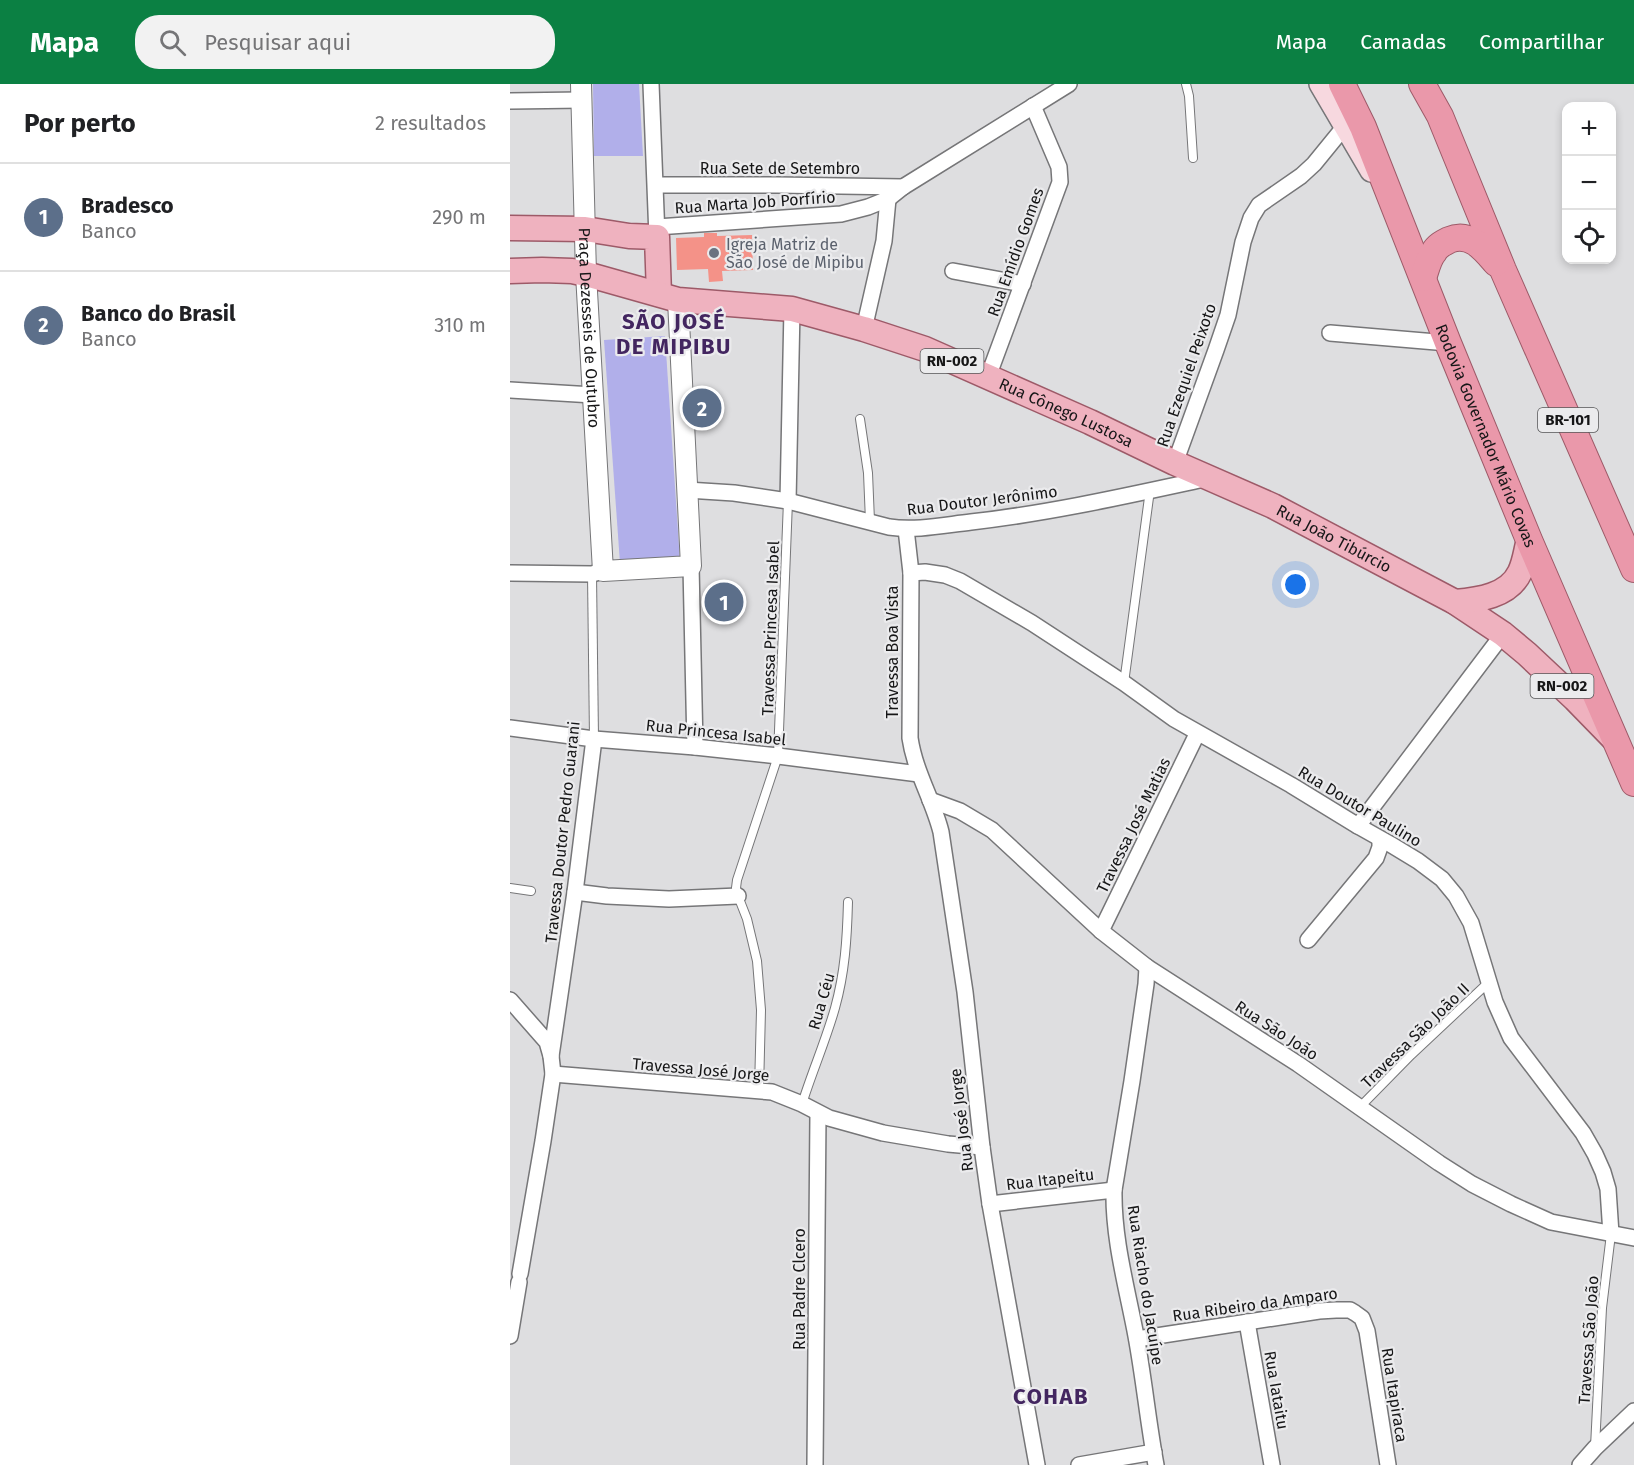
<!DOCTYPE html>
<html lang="pt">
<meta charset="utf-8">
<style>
:root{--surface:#fff;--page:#f2f2f2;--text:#202124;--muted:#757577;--line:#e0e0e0;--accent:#0b8043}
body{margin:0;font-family:"Fira Sans",sans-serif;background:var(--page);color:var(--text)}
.controls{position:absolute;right:18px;top:18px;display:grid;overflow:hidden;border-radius:12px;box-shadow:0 3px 9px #0003}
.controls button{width:54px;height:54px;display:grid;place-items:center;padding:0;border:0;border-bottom:2px solid var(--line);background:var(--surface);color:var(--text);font:30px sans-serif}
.you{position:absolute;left:786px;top:501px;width:21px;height:21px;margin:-15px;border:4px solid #fff;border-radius:50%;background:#1a73e8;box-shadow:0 0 0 9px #1a73e833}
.badge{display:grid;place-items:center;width:39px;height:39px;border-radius:50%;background:var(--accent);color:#fff;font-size:20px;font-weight:700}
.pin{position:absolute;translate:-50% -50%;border:3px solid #fff;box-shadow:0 2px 6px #0006}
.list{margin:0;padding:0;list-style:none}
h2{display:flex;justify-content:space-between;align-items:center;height:78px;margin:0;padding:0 24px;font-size:26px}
h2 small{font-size:20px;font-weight:400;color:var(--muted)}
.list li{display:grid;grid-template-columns:39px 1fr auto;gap:18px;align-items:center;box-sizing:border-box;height:108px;padding:0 24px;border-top:2px solid var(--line)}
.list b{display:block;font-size:22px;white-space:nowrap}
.list p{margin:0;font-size:20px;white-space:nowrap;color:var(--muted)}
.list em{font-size:20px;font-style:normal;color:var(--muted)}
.icon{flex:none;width:33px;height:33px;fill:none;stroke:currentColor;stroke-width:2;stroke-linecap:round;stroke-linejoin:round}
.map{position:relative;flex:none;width:1124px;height:1381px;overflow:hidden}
header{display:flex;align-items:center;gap:36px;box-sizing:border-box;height:84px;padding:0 30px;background:var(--accent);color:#fff}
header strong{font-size:28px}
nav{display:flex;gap:33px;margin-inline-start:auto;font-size:21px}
.search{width:420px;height:54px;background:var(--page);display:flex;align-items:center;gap:15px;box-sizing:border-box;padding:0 21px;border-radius:24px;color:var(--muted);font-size:22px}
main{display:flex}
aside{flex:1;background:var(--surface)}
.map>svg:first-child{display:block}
.green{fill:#b1afea}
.building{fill:#f49288}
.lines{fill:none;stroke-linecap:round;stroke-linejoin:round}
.service-casing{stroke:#767678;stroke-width:10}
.minor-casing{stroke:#767678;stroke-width:18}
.tertiary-casing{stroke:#767678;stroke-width:22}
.secondary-casing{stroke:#767678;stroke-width:24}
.primary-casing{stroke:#9d5a68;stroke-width:27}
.trunk-casing{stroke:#9d5a68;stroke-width:28}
.service{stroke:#fff;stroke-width:8}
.minor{stroke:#fff;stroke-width:15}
.tertiary{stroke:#fff;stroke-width:20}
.secondary{stroke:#f7d8df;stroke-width:21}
.primary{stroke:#efb2bf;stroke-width:24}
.trunk{stroke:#ea98aa;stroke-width:26}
.worship-dot{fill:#6b7280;stroke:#ebebed;stroke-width:2}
.labels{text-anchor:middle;stroke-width:4.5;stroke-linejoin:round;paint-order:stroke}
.shield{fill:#ebebed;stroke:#565657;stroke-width:1.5}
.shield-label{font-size:15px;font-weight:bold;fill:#161617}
.street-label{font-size:16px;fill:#161617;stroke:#ebebed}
.worship-label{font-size:16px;fill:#5b616d;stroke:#ebebed;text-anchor:start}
.district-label{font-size:22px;font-weight:bold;letter-spacing:1.5px;fill:#432660;stroke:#ebebed}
</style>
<header>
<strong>Mapa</strong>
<div class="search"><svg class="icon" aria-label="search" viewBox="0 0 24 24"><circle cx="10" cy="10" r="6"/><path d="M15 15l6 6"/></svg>Pesquisar aqui</div>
<nav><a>Mapa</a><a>Camadas</a><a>Compartilhar</a></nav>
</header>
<main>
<aside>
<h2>Por perto<small>2 resultados</small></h2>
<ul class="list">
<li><span class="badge" style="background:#5c6f8a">1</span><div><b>Bradesco</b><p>Banco</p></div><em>290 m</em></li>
<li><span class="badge" style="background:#5c6f8a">2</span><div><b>Banco do Brasil</b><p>Banco</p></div><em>310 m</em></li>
</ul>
</aside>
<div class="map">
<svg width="1124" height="1381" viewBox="0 0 1124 1381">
<rect width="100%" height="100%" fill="#dedee0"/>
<g class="green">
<polygon points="83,0 129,0 133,72 84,72"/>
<polygon points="155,252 170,478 110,479 94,256"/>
</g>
<polygon class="building" points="194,149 207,149 207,152 242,151 243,186 212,187 213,197 199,198 198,185 167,186 166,154 194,153"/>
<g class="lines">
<g class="service-casing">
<g id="service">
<polyline points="676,0 679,12 683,74"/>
<polyline points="350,335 358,389 360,437"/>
<polyline points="82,490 84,655"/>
<polyline points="614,599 640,406"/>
<polyline points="0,804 21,807"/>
<polyline points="249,1006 251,926 247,877 237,835 228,812 226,804 227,796 268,672 278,417"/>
<path d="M292,1020C302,988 316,956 325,924C335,888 337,855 338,818"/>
<polyline points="849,1024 901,971 979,898"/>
<polyline points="1085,1363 1092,1224 1101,1150"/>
</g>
</g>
<g class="minor-casing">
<g id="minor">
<polyline points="141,0 147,153"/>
<polyline points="0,17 72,16"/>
<polyline points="146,101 267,101 393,103"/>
<polyline points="147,143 331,130 358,123 378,115 393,103 559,0"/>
<polyline points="443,187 513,200"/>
<polyline points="354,245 374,157 378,115 377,108"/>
<polyline points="820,249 938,259"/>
<polyline points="478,293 550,98 549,83 523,22"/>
<polyline points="0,306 83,311"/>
<polyline points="665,379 706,266 718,231 733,158 741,134 749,121 791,92 804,80 835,42"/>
<path d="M177,406L224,409L278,417L379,443C406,447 434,441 461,438C541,429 620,411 699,394"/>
<polyline points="278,417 282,225"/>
<path d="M396,445L401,489L400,654C405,688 423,716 431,748L455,908L472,1063L480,1120L527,1381"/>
<polyline points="181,482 185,663"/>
<polyline points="0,489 82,490 93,487"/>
<polyline points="401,489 415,488 435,491 450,497 522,539 614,599 664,635 781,701 848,742 880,760 908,777 932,795 946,812 961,839 985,918 1001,954 1073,1049 1085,1070 1093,1088 1098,1105 1101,1150"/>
<polyline points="0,644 84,655 185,663 268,672 409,690"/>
<polyline points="420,716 450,727 482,746 591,847 637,883 788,980 929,1079 962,1100 1001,1120 1041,1138 1124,1154"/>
<polyline points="848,742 993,550"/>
<polyline points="65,808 97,812 159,815 228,812"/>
<polyline points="591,847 687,650"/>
<polyline points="798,856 866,774 870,763 870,755"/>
<path d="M637,883L636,900L622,997L604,1106C603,1155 617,1204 626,1252C634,1295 638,1338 646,1381"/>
<polyline points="0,916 37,958 41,972 43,990 33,1057 10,1190"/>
<polyline points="41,972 65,808 84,655"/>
<polyline points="43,990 262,1008 292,1020 319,1034 373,1049 438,1060 472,1063"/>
<polyline points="480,1120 604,1106"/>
<polyline points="737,1238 762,1381"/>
<polyline points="0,1252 9,1198"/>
<polyline points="627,1255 809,1227 826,1226 840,1226 845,1229 852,1234 857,1247 878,1381"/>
<polyline points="305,1381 308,1030"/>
<polyline points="569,1381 644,1368"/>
<polyline points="1070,1381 1085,1364 1124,1327"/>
</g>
</g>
<g class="tertiary-casing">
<g id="tertiary">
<path id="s1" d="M71,0L76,190L93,487L181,482L168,216"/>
</g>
</g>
<g class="secondary-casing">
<polyline id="secondary" points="810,0 861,87"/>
</g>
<g class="primary-casing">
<g id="primary">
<polyline points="0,144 75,145 119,152 147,153 149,210"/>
<path id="s2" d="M0,187L32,186L62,187L76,190L168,216L282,225L354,245L415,265L580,338L665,379L763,422L945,518L993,550L1017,570L1065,615L1103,654"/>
<path d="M945,518C968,516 999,512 1010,488C1015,478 1016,466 1019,456"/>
</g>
</g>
<g class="trunk-casing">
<g id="trunk">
<path id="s3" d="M832,0L853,43L938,259L1019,456L1124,699"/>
<polyline points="912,0 930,32 993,186 1124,485"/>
<path d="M913,194C916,186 918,175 924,168C927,162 933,159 939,156C960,147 974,165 986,179"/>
</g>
</g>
<use href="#service" class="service"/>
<use href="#minor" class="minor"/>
<use href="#tertiary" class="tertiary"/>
<use href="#secondary" class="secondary"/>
<use href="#primary" class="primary"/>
<use href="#trunk" class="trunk"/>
</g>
<circle class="worship-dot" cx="204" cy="169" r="6"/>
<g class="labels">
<g class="shield">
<rect x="410.5" y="265" width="63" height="24" rx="4.5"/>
<rect x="1028" y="324" width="60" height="24" rx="4.5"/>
<rect x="1020.5" y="590" width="63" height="24" rx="4.5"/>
</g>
<g class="shield-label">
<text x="442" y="282">RN-002</text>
<text x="1058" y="341">BR-101</text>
<text x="1052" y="607">RN-002</text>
</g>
<g class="street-label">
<text x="270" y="90">Rua Sete de Setembro</text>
<text transform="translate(245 118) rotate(-4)" y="6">Rua Marta Job Porfírio</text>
<text transform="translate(505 168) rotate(-70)" y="6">Rua Emídio Gomes</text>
<text dy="6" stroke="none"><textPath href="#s1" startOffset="244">Praça Dezesseis de Outubro</textPath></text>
<text transform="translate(676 291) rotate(-71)" y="6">Rua Ezequiel Peixoto</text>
<text dy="6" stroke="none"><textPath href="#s2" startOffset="580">Rua Cônego Lustosa</textPath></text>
<text dy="6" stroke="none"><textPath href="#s3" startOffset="380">Rodovia Governador Mário Covas</textPath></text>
<text transform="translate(472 416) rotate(-7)" y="6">Rua Doutor Jerônimo</text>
<text dy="6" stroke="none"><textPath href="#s2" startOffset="876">Rua João Tibúrcio</textPath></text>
<text transform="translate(260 544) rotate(-88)" y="6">Travessa Princesa Isabel</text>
<text transform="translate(382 568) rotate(-90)" y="6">Travessa Boa Vista</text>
<text transform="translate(206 648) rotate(6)" y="6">Rua Princesa Isabel</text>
<text transform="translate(850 722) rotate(31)" y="6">Rua Doutor Paulino</text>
<text transform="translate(623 741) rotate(-64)" y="6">Travessa José Matias</text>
<text transform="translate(52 748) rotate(-84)" y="6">Travessa Doutor Pedro Guarani</text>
<text transform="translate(311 917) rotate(-74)" y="6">Rua Céu</text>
<text transform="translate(767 946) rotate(33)" y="6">Rua São João</text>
<text transform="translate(905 951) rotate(-44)" y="6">Travessa São João II</text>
<text transform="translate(191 985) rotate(5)" y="6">Travessa José Jorge</text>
<text transform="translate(451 1036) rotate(-97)" y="6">Rua José Jorge</text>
<text transform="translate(540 1095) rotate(-7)" y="6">Rua Itapeitu</text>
<text transform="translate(636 1201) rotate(81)" y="6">Rua Riacho do Jacuípe</text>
<text transform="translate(289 1205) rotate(-90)" y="6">Rua Padre Clcero</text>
<text transform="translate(745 1220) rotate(-8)" y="6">Rua Ribeiro da Amparo</text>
<text transform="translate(1078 1256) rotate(-86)" y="6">Travessa São João</text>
<text transform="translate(767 1306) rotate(80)" y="6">Rua Iataitu</text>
<text transform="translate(885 1311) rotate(81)" y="6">Rua Itapiraca</text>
</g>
<g class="worship-label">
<text x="216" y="166">Igreja Matriz de<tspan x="216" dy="18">São José de Mipibu</tspan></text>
</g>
<g class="district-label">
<text x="164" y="245">SÃO JOSÉ<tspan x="164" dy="25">DE MIPIBU</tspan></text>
<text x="541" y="1320">COHAB</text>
</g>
</g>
</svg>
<div class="controls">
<button>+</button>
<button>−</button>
<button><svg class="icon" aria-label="locate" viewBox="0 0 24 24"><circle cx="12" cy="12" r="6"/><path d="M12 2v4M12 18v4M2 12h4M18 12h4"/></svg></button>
</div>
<div class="you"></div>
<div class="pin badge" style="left:214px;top:518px;background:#5c6f8a">1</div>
<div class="pin badge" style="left:192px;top:324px;background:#5c6f8a">2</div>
</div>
</main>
